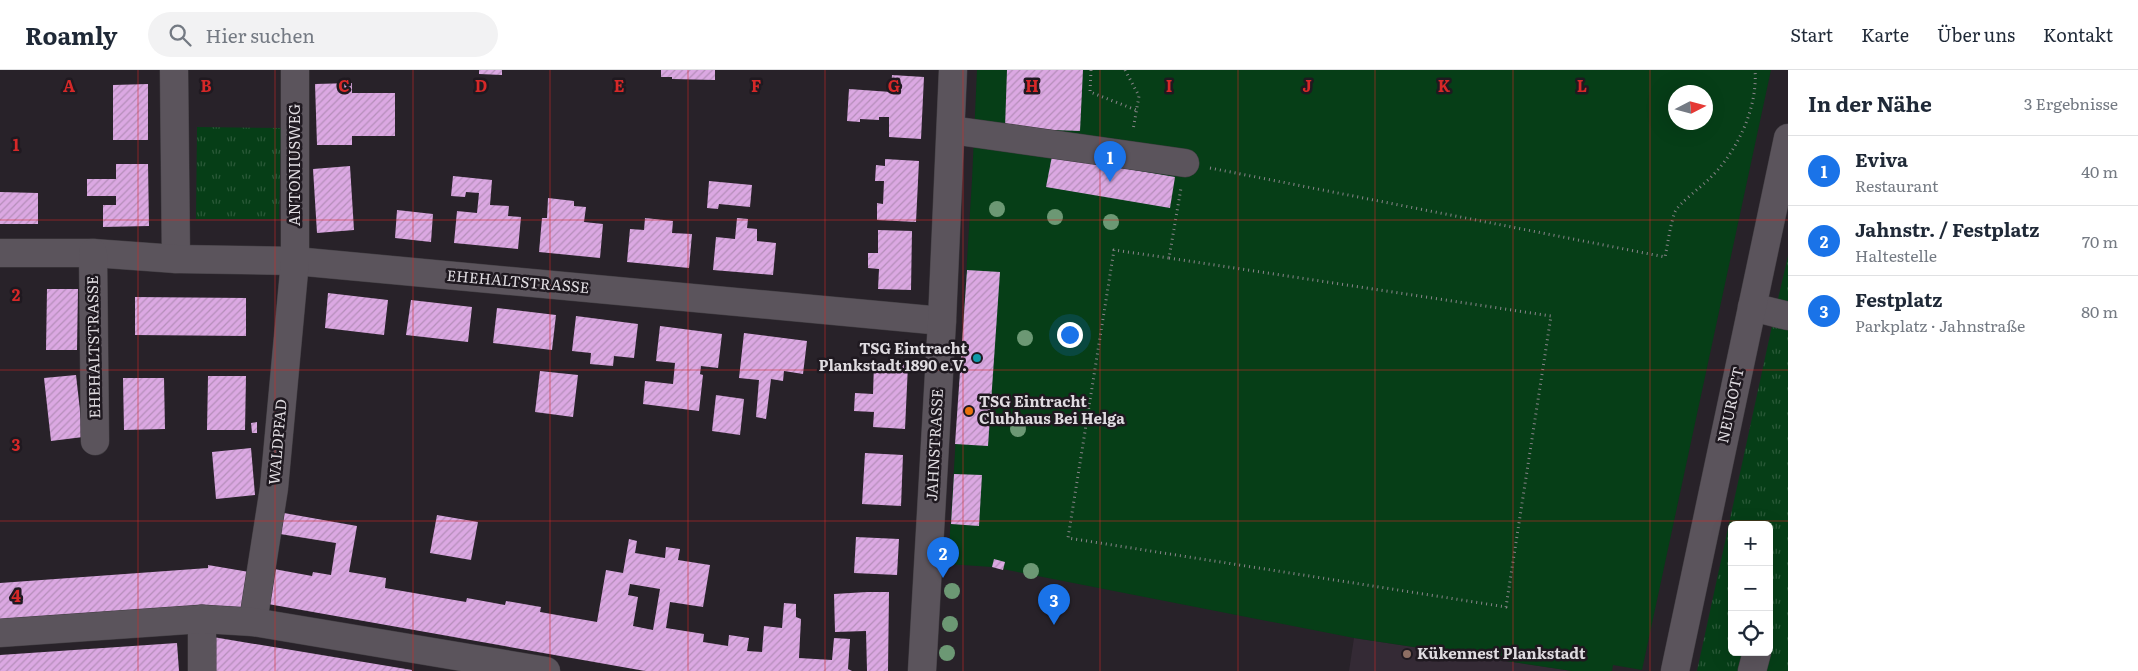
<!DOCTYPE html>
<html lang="de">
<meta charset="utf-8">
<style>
:root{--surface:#fff;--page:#f2f2f3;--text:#1f2937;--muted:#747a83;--line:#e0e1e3;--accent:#1a73e8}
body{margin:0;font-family:Literata,serif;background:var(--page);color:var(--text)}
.controls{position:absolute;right:15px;bottom:15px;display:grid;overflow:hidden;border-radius:8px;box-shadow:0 5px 20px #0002}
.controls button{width:45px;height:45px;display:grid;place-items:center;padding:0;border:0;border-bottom:1px solid var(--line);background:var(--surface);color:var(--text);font:25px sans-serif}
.compass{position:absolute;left:1668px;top:15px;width:45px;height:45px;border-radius:50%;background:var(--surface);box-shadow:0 5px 20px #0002;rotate:84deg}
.you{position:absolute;left:1069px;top:264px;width:18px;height:18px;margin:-12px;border:4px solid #fff;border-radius:50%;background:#1a73e8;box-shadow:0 0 0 8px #1a73e833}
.badge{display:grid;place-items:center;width:32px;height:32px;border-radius:50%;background:var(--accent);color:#fff;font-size:16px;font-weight:700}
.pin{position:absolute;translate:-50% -41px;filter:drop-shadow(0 1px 2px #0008)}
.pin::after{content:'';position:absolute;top:26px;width:18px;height:15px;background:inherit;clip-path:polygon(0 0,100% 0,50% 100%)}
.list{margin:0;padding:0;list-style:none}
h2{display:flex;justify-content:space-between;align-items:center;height:65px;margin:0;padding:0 20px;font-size:21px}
h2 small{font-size:16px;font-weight:400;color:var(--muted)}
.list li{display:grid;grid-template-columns:32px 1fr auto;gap:15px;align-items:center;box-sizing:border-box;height:70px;padding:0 20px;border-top:1px solid var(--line)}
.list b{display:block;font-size:19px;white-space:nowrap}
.list p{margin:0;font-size:16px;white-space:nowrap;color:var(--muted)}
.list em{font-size:16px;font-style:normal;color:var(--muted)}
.icon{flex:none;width:28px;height:28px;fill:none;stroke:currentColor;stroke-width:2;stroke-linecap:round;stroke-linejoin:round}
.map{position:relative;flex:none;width:1788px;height:601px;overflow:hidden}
header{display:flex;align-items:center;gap:30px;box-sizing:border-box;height:70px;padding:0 25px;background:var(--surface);border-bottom:1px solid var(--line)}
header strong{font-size:24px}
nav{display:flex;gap:28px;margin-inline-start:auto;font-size:18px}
.search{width:350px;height:45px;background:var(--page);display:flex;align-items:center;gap:12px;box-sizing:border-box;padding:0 18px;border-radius:28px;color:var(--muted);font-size:19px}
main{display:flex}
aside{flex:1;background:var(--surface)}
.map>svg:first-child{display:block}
.built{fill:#342a35}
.grass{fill:url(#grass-tufts);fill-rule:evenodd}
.garden{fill:#063e17;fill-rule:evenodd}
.building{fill:url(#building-hatch);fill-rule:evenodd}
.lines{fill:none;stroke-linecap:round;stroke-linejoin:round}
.minor-casing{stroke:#423e43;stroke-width:29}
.path{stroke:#89848a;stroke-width:3;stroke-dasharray:1 4;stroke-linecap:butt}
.minor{stroke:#5b545c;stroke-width:28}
.tree{fill:#6c9874}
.grid{fill:none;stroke:#d62828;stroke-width:1;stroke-opacity:0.55}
.culture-dot{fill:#0f9aa8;stroke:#1f1920;stroke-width:2}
.food-dot{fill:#e8710a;stroke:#1f1920;stroke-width:2}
.education-dot{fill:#8d6e63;stroke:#1f1920;stroke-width:2}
.labels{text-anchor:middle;stroke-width:5;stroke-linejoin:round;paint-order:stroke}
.street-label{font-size:15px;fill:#dfdbe0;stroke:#1f1920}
.poi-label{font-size:15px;font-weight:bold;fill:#dfdbe0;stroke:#1f1920;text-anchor:start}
.grid-label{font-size:16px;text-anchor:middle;font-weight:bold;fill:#d62828;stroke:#1f1920;stroke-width:5;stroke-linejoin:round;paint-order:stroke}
</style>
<header>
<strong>Roamly</strong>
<div class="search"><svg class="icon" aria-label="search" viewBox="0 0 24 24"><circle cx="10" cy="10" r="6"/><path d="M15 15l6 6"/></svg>Hier suchen</div>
<nav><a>Start</a><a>Karte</a><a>Über uns</a><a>Kontakt</a></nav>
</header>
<main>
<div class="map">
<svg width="1788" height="601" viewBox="0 0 1788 601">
<defs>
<pattern id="grass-tufts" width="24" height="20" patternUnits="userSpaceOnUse" patternTransform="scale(1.25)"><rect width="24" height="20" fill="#063e17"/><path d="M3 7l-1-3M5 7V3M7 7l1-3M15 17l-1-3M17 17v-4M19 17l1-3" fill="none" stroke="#2a5938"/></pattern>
<pattern id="building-hatch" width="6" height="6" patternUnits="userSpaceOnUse" patternTransform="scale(1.25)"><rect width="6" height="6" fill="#dba8e2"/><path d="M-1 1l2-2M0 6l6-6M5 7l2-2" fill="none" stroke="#b58eba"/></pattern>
</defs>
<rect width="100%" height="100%" fill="#282229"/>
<polygon class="built" points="1354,568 1572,601 1349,601"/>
<g class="grass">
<polygon points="197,57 281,58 279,149 196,149"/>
<path d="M1788,186V601H1697L1775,242ZM1732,455H1769V582H1732Z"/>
</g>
<path class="garden" d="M977,0H1771L1642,600L1613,595L1612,601H1572L1354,568L992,497L948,494L972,110ZM1676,22H1706V52H1676Z"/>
<g class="building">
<polygon points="479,0 502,0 502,5 479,4"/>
<polygon points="661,0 715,0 715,10 672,9 672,7 661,7"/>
<polygon points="1007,0 1083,0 1080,61 1005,58"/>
<polygon points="892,5 924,7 921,69 889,67 889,47 879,47 879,50 860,49 860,52 847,51 849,19 891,22"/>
<polygon points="352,13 352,23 395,23 395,66 352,66 352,75 317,75 315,14"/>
<polygon points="148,14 148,70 113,70 113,15"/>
<polygon points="1052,86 1175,107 1170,138 1046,117"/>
<polygon points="885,89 919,91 916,152 877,150 877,133 883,134 884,111 875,111 876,95 885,96"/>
<polygon points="116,94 148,94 149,156 103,157 103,135 116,135 116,126 87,126 87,109 116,109"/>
<polygon points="350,96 354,160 317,163 313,99"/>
<polygon points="453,106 492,110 490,135 509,136 508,146 521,147 518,179 454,173 457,141 477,143 479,123 466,122 465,127 451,126"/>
<polygon points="709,111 752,115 750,137 719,134 718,139 707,138"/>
<polygon points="0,122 38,123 38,154 0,154"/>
<polygon points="548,128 574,131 574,136 586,137 584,152 603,154 600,188 539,182 542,148 547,148"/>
<polygon points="397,140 433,144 431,172 395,168"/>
<polygon points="645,148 673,151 672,163 692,164 689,198 627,192 630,159 644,160"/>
<polygon points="737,148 748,149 747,158 757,159 757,171 776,173 773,205 713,200 716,167 735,169"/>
<polygon points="878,160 912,161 911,220 878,219 879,199 868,198 868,183 878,183"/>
<polygon points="967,200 1000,202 988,376 955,374"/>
<polygon points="47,219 78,219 77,280 46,280"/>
<polygon points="328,223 388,230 384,265 325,258"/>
<polygon points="135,227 246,228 246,266 135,265"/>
<polygon points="411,230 472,237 468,272 406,265"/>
<polygon points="497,238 556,245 552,280 493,273"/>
<polygon points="576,246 638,254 634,288 614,286 613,296 590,294 591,283 572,281"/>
<polygon points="660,256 722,264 718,298 701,296 700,304 703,305 699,341 643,334 645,311 673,314 675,293 656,291"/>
<polygon points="744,263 807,271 803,304 784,301 783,311 771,309 766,349 756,347 759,310 739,308"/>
<polygon points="874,293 908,295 905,359 873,357 874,342 854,341 855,323 873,324"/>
<polygon points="540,301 578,305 573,347 535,342"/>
<polygon points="76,305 83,367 51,371 44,308"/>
<polygon points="208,306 246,306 245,360 207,360"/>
<polygon points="123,308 164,308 165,359 124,360"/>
<polygon points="716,325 744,329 740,365 712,361"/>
<polygon points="257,352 257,363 252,363 251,353"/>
<polygon points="251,378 255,425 216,429 212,382"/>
<polygon points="865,383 903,385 901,436 862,434"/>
<polygon points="954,404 982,405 979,456 951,454"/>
<path d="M284,443L357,456L349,502L386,508L385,518L466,532L467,528L505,535L506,531L541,537L540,542L597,552L606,500L623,503L629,469L637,471L635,483L665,488L666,477L680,479L678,490L710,495L703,537L670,532L666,558L704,564L703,572L728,576L729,565L749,568L747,581L762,582L764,556L782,558L784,533L796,534V547L801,549L799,588L832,590L834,568L850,569L848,599L852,601H645L268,534L274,499L312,506L313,502L331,505L336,473L280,464ZM630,514L660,519L653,560L633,556L638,527L628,525Z"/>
<polygon points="437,445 478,452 471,490 430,483"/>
<polygon points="856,467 899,469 897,505 854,503"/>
<polygon points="994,489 1005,492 1003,500 992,497"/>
<polygon points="208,495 255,503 248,543 0,551 0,513 208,498"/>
<polygon points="867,522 889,522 888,601 867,601 866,561 835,562 834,524"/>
<polygon points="213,567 412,600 412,601 214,601"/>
<polygon points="177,573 179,601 0,601 0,585"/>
</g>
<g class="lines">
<g class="minor-casing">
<g id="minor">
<polyline points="174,0 176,189"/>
<polyline points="951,60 1185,93"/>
<polyline points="0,183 93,183 176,189 295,191 942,251"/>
<polyline points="93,183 95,371"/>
<polyline points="1752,237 1788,246"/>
<polyline points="202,549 202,601"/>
<polyline points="253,552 274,418 295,191 295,0"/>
<polyline points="0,563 202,549 253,552 546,601"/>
<polyline points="922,601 942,251 953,0"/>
<polyline points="1675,601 1788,68"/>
<polyline points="1752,601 1757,582"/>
</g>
</g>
<g class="path">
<polyline points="1091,0 1090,22 1136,40"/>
<polyline points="1125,0 1139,26 1133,60"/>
<path d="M1210,98L1665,187C1668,173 1670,155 1675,142C1679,133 1700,118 1708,110C1736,84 1758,39 1755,0"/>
<polyline points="1169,188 1551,246 1506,537 1068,468 1114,180 1169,188 1181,118"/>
</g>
<use href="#minor" class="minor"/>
</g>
<g class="tree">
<circle cx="997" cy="139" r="8"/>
<circle cx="1055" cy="147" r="8"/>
<circle cx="1111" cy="152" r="8"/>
<circle cx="1025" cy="268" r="8"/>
<circle cx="1018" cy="359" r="8"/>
<circle cx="1031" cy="501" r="8"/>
<circle cx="952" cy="521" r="8"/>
<circle cx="950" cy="554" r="8"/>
<circle cx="947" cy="583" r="8"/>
</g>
<path class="grid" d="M138,0V601M275,0V601M413,0V601M550,0V601M688,0V601M825,0V601M963,0V601M1100,0V601M1238,0V601M1375,0V601M1513,0V601M1650,0V601M0,150H1788M0,300H1788M0,451H1788"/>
<circle class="culture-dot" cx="977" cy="288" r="5"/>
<circle class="food-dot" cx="969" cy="341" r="5"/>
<circle class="education-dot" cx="1407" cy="584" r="5"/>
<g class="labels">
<g class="street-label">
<text transform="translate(295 95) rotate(-90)" y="5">ANTONIUSWEG</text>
<text transform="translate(518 212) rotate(5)" y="5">EHEHALTSTRASSE</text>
<text transform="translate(94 277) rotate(-91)" y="5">EHEHALTSTRASSE</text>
<text transform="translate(1731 335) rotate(-78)" y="5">NEUROTT</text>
<text transform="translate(278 372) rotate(-85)" y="5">WALDPFAD</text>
<text transform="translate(935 375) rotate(-87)" y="5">JAHNSTRASSE</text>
</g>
<g class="poi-label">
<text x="967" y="284" text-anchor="end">TSG Eintracht<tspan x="967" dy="17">Plankstadt 1890 e.V.</tspan></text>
<text x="979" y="337">TSG Eintracht<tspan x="979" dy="17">Clubhaus Bei Helga</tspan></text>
<text x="1417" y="589">Kükennest Plankstadt</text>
</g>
</g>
<g class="grid-label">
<text x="69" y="22">A</text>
<text x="206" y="22">B</text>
<text x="344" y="22">C</text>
<text x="481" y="22">D</text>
<text x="619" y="22">E</text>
<text x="756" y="22">F</text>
<text x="894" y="22">G</text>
<text x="1032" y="22">H</text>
<text x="1169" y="22">I</text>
<text x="1307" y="22">J</text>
<text x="1444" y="22">K</text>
<text x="1582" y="22">L</text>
<text x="16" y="81">1</text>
<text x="16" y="231">2</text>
<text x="16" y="381">3</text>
<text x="16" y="532">4</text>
</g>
</svg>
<div class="controls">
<button>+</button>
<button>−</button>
<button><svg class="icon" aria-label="locate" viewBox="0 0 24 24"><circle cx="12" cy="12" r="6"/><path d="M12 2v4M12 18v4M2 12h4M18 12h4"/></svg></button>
</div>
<svg class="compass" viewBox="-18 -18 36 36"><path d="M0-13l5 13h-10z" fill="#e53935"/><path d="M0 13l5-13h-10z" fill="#747a83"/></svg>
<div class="you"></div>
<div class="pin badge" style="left:1110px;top:112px">1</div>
<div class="pin badge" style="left:943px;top:508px">2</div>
<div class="pin badge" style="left:1054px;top:555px">3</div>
</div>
<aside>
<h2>In der Nähe<small>3 Ergebnisse</small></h2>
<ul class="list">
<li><span class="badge">1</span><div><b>Eviva</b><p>Restaurant</p></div><em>40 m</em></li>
<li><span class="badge">2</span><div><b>Jahnstr. / Festplatz</b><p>Haltestelle</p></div><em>70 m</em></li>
<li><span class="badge">3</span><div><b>Festplatz</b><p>Parkplatz · Jahnstraße</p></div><em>80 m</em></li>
</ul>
</aside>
</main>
